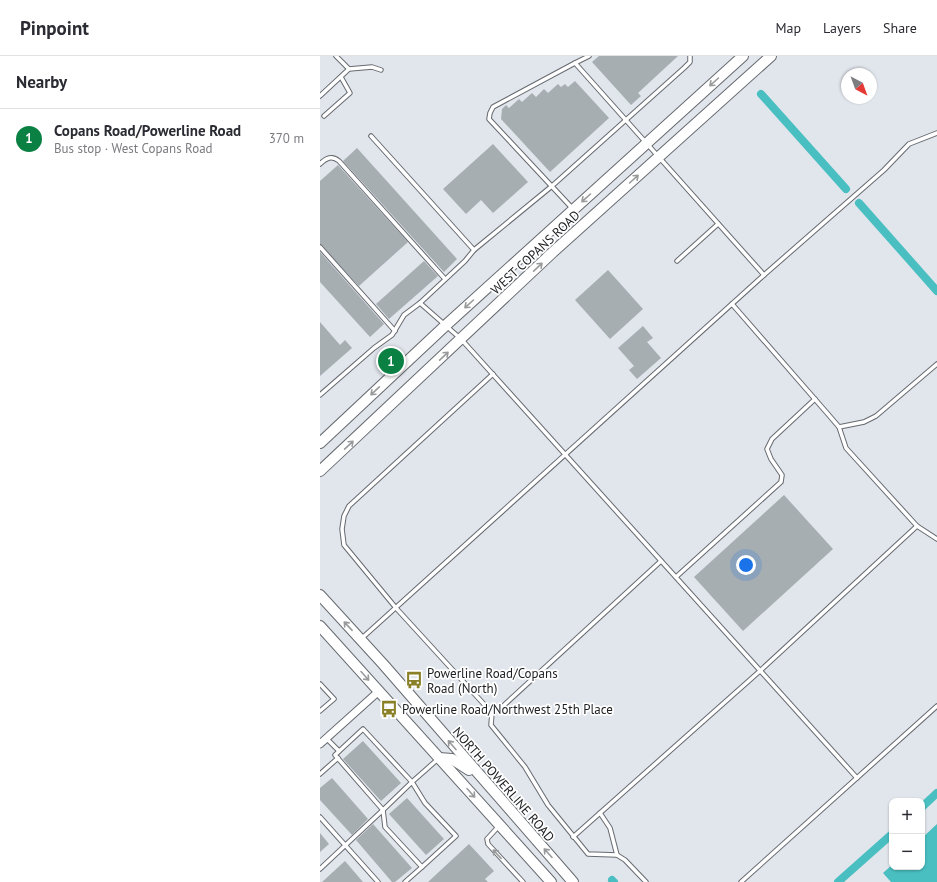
<!DOCTYPE html>
<meta charset="utf-8">
<style>
:root{--surface:#fff;--page:#f7f7f7;--text:#2b2b33;--muted:#7c7c81;--line:#e1e1e2;--accent:#0b8043}
body{margin:0;font-family:"PT Sans",sans-serif;background:var(--page);color:var(--text)}
.controls{position:absolute;right:12px;bottom:12px;display:grid;overflow:hidden;border-radius:8px;box-shadow:0 1px 3px #0004}
.controls button{width:36px;height:36px;display:grid;place-items:center;padding:0;border:0;border-bottom:1px solid var(--line);background:var(--surface);color:var(--text);font:20px sans-serif}
.compass{position:absolute;left:521px;top:12px;width:36px;height:36px;border-radius:50%;background:var(--surface);box-shadow:0 1px 3px #0004;rotate:139deg}
.you{position:absolute;left:426px;top:509px;width:14px;height:14px;margin:-10px;border:3px solid #fff;border-radius:50%;background:#1a73e8;box-shadow:0 0 0 6px #1a73e833}
.badge{display:grid;place-items:center;width:26px;height:26px;border-radius:50%;background:var(--accent);color:#fff;font-size:13px;font-weight:700}
.pin{position:absolute;translate:-50% -50%;border:2px solid #fff;box-shadow:0 1px 4px #0006}
.list{margin:0;padding:0;list-style:none}
h2{display:flex;justify-content:space-between;align-items:center;height:52px;margin:0;padding:0 16px;font-size:17px}
h2 small{font-size:13px;font-weight:400;color:var(--muted)}
.list li{display:grid;grid-template-columns:26px 1fr auto;gap:12px;align-items:center;box-sizing:border-box;height:60px;padding:0 16px;border-top:1px solid var(--line)}
.list b{display:block;font-size:15px;white-space:nowrap}
.list p{margin:0;font-size:13px;white-space:nowrap;color:var(--muted)}
.list em{font-size:13px;font-style:normal;color:var(--muted)}
.map{position:relative;flex:none;width:617px;height:826px;overflow:hidden}
header{display:flex;align-items:center;gap:24px;box-sizing:border-box;height:56px;padding:0 20px;background:var(--surface);border-bottom:1px solid var(--line)}
header strong{font-size:19px}
nav{display:flex;gap:22px;margin-inline-start:auto;font-size:14px}
main{display:flex}
aside{flex:1;background:var(--surface)}
.map>svg:first-child{display:block}
.water{fill:#49bfc1}
.lines{fill:none;stroke-linecap:round;stroke-linejoin:round}
.canal{stroke:#49bfc1;stroke-width:8}
.building{fill:#a7aeb2}
.lane-casing{stroke:#666a6f;stroke-width:5.5}
.street-casing{stroke:#666a6f;stroke-width:9}
.secondary-casing{stroke:#666a6f;stroke-width:12}
.lane{stroke:#fff;stroke-width:3.5}
.street{stroke:#fff;stroke-width:7}
.secondary{stroke:#fff;stroke-width:10}
.oneway{stroke:#999a9b}
.labels{text-anchor:middle;stroke-width:3.5;stroke-linejoin:round;paint-order:stroke}
.street-label{font-size:13px;fill:#1d1e20;stroke:#fff}
.poi-label{font-size:13px;fill:#1d1e20;stroke:#fff;text-anchor:start}
</style>
<header>
<strong>Pinpoint</strong>
<nav><a>Map</a><a>Layers</a><a>Share</a></nav>
</header>
<main>
<aside>
<h2>Nearby<small></small></h2>
<ul class="list">
<li><span class="badge">1</span><div><b>Copans Road/Powerline Road</b><p>Bus stop · West Copans Road</p></div><em>370 m</em></li>
</ul>
</aside>
<div class="map">
<svg width="617" height="826" viewBox="0 0 617 826">
<rect width="100%" height="100%" fill="#e1e5ec"/>
<polygon class="water" points="617,768 617,826 571,826 563,817 572,809 572,811 602,811 602,782"/>
<g class="lines">
<g class="canal">
<polyline points="441,38 526,133"/>
<polyline points="539,147 617,235"/>
<polyline points="602,751 617,737"/>
<polyline points="292,824 294,826"/>
<polyline points="518,826 572,778"/>
</g>
</g>
<g class="building">
<polygon points="279,0 358,0 318,37 321,40 311,49 272,6"/>
<polygon points="255,25 289,62 230,116 181,63 182,53 186,49 189,52 199,43 202,46 212,37 216,41 224,33 228,37 238,28 241,31 245,28 248,31"/>
<polygon points="173,88 208,126 173,157 161,144 146,158 123,133"/>
<polygon points="37,92 137,203 124,216 23,105"/>
<polygon points="18,109 88,186 39,230 0,188 0,125"/>
<polygon points="0,196 64,268 50,281 0,226"/>
<polygon points="104,205 118,220 69,263 56,248"/>
<polygon points="288,214 323,253 290,283 255,244"/>
<polygon points="0,266 20,289 25,284 32,292 0,320"/>
<polygon points="323,270 333,282 327,286 341,302 317,323 309,314 314,310 298,292"/>
<polygon points="464,439 513,493 423,575 374,521"/>
<polygon points="43,685 81,727 61,745 23,703"/>
<polygon points="12,722 48,763 32,779 0,744 0,732"/>
<polygon points="87,742 124,783 106,799 69,758"/>
<polygon points="53,768 92,812 75,826 72,826 36,784"/>
<polygon points="0,777 9,788 0,796"/>
<polygon points="149,788 174,815 165,823 168,826 108,826"/>
<polygon points="25,805 43,826 2,826"/>
</g>
<g class="lines">
<g class="lane-casing">
<g id="lane">
<polyline points="269,0 255,7 444,219"/>
<polyline points="370,0 370,6 364,12 232,130 154,194 145,205 100,247 141,283 537,722"/>
<polyline points="29,13 52,11 61,14"/>
<polyline points="0,40 29,13 16,0"/>
<polyline points="4,60 30,37 21,21"/>
<polyline points="51,80 154,194"/>
<path d="M0,108C6,102 12,99 19,105L125,223"/>
<polyline points="253,153 169,63 170,57 173,51 255,7"/>
<polyline points="0,191 75,275"/>
<polyline points="357,205 398,168"/>
<polyline points="412,248 507,357 519,371 526,392 597,470 617,483"/>
<polyline points="173,318 29,450 24,460 22,473 24,489 76,552 172,657 171,669 205,711 228,749 268,798 297,799 305,804 326,826"/>
<polyline points="0,339 54,292 72,279 84,259 100,247"/>
<polyline points="519,371 544,366 556,360 617,308"/>
<polyline points="356,521 461,426 462,419 451,403 447,393 452,383 495,343"/>
<polyline points="41,583 444,219 564,114 589,88 617,77"/>
<polyline points="0,628 14,643 0,655"/>
<polyline points="172,657 182,651 341,505"/>
<polyline points="6,682 19,695"/>
<polyline points="0,718 18,702"/>
<polyline points="63,754 65,771 102,811 136,780 105,747 92,726 63,754 15,699 43,673 92,726 118,703"/>
<polyline points="280,757 290,772 297,799"/>
<polyline points="0,761 58,826"/>
<polyline points="179,770 167,783 168,788 203,826"/>
<polyline points="253,781 441,614 597,470"/>
<polyline points="0,813 63,754"/>
<polyline points="85,826 102,811"/>
<polyline points="421,826 617,650"/>
</g>
</g>
<g class="street-casing">
<polyline id="street" points="0,688 59,635"/>
</g>
<g class="secondary-casing">
<g id="secondary">
<polyline points="0,387 125,270 423,0"/>
<polyline points="0,415 233,196 451,0"/>
<polyline points="0,539 63,608 253,826"/>
<polyline points="0,570 231,826"/>
<polyline points="119,702 132,703 149,714"/>
</g>
</g>
<use href="#lane" class="lane"/>
<use href="#street" class="street"/>
<use href="#secondary" class="secondary"/>
</g>
<defs><path id="oneway-shaft" d="M-6 0H5M1.5-3L5.5 0L1.5 3" fill="none" stroke-width="1.6" stroke-linecap="round" stroke-linejoin="round"/></defs>
<g class="oneway">
<use href="#oneway-shaft" transform="translate(394 26) rotate(138)"/>
<use href="#oneway-shaft" transform="translate(314 123) rotate(-42)"/>
<use href="#oneway-shaft" transform="translate(266 142) rotate(138)"/>
<use href="#oneway-shaft" transform="translate(218 211) rotate(-43)"/>
<use href="#oneway-shaft" transform="translate(149 248) rotate(138)"/>
<use href="#oneway-shaft" transform="translate(124 300) rotate(-43)"/>
<use href="#oneway-shaft" transform="translate(55 335) rotate(137)"/>
<use href="#oneway-shaft" transform="translate(29 389) rotate(-43)"/>
<use href="#oneway-shaft" transform="translate(28 570) rotate(-133)"/>
<use href="#oneway-shaft" transform="translate(45 620) rotate(48)"/>
<use href="#oneway-shaft" transform="translate(132 689) rotate(-131)"/>
<use href="#oneway-shaft" transform="translate(151 737) rotate(48)"/>
<use href="#oneway-shaft" transform="translate(228 797) rotate(-132)"/>
<use href="#oneway-shaft" transform="translate(177 798) rotate(-133)"/>
</g>
<defs>
<g id="bus-bare" transform="scale(1.38)"><path d="M-5-6H5V4H4V6H2V4H-2V6H-4V4H-5ZM-3.5-4V0h7V-4ZM-3.5 1.2v1.5H-2V1.2ZM2 1.2v1.5H3.5V1.2Z" fill="#8a8027" stroke="#fff" stroke-width="2.5" paint-order="stroke"/></g>
</defs>
<g fill-rule="evenodd">
<use href="#bus-bare" x="94" y="624"/>
<use href="#bus-bare" x="69" y="653"/>
</g>
<g class="labels">
<g class="street-label">
<text transform="translate(215 196) rotate(-43)" y="5">WEST COPANS ROAD</text>
<text transform="translate(184 728) rotate(49)" y="5">NORTH POWERLINE ROAD</text>
</g>
<g class="poi-label">
<text x="107" y="622">Powerline Road/Copans<tspan x="107" dy="15">Road (North)</tspan></text>
<text x="82" y="658">Powerline Road/Northwest 25th Place</text>
</g>
</g>
</svg>
<div class="controls">
<button>+</button>
<button>−</button>
</div>
<svg class="compass" viewBox="-18 -18 36 36"><path d="M0-13l5 13h-10z" fill="#e53935"/><path d="M0 13l5-13h-10z" fill="#7c7c81"/></svg>
<div class="you"></div>
<div class="pin badge" style="left:71px;top:305px">1</div>
</div>
</main>
